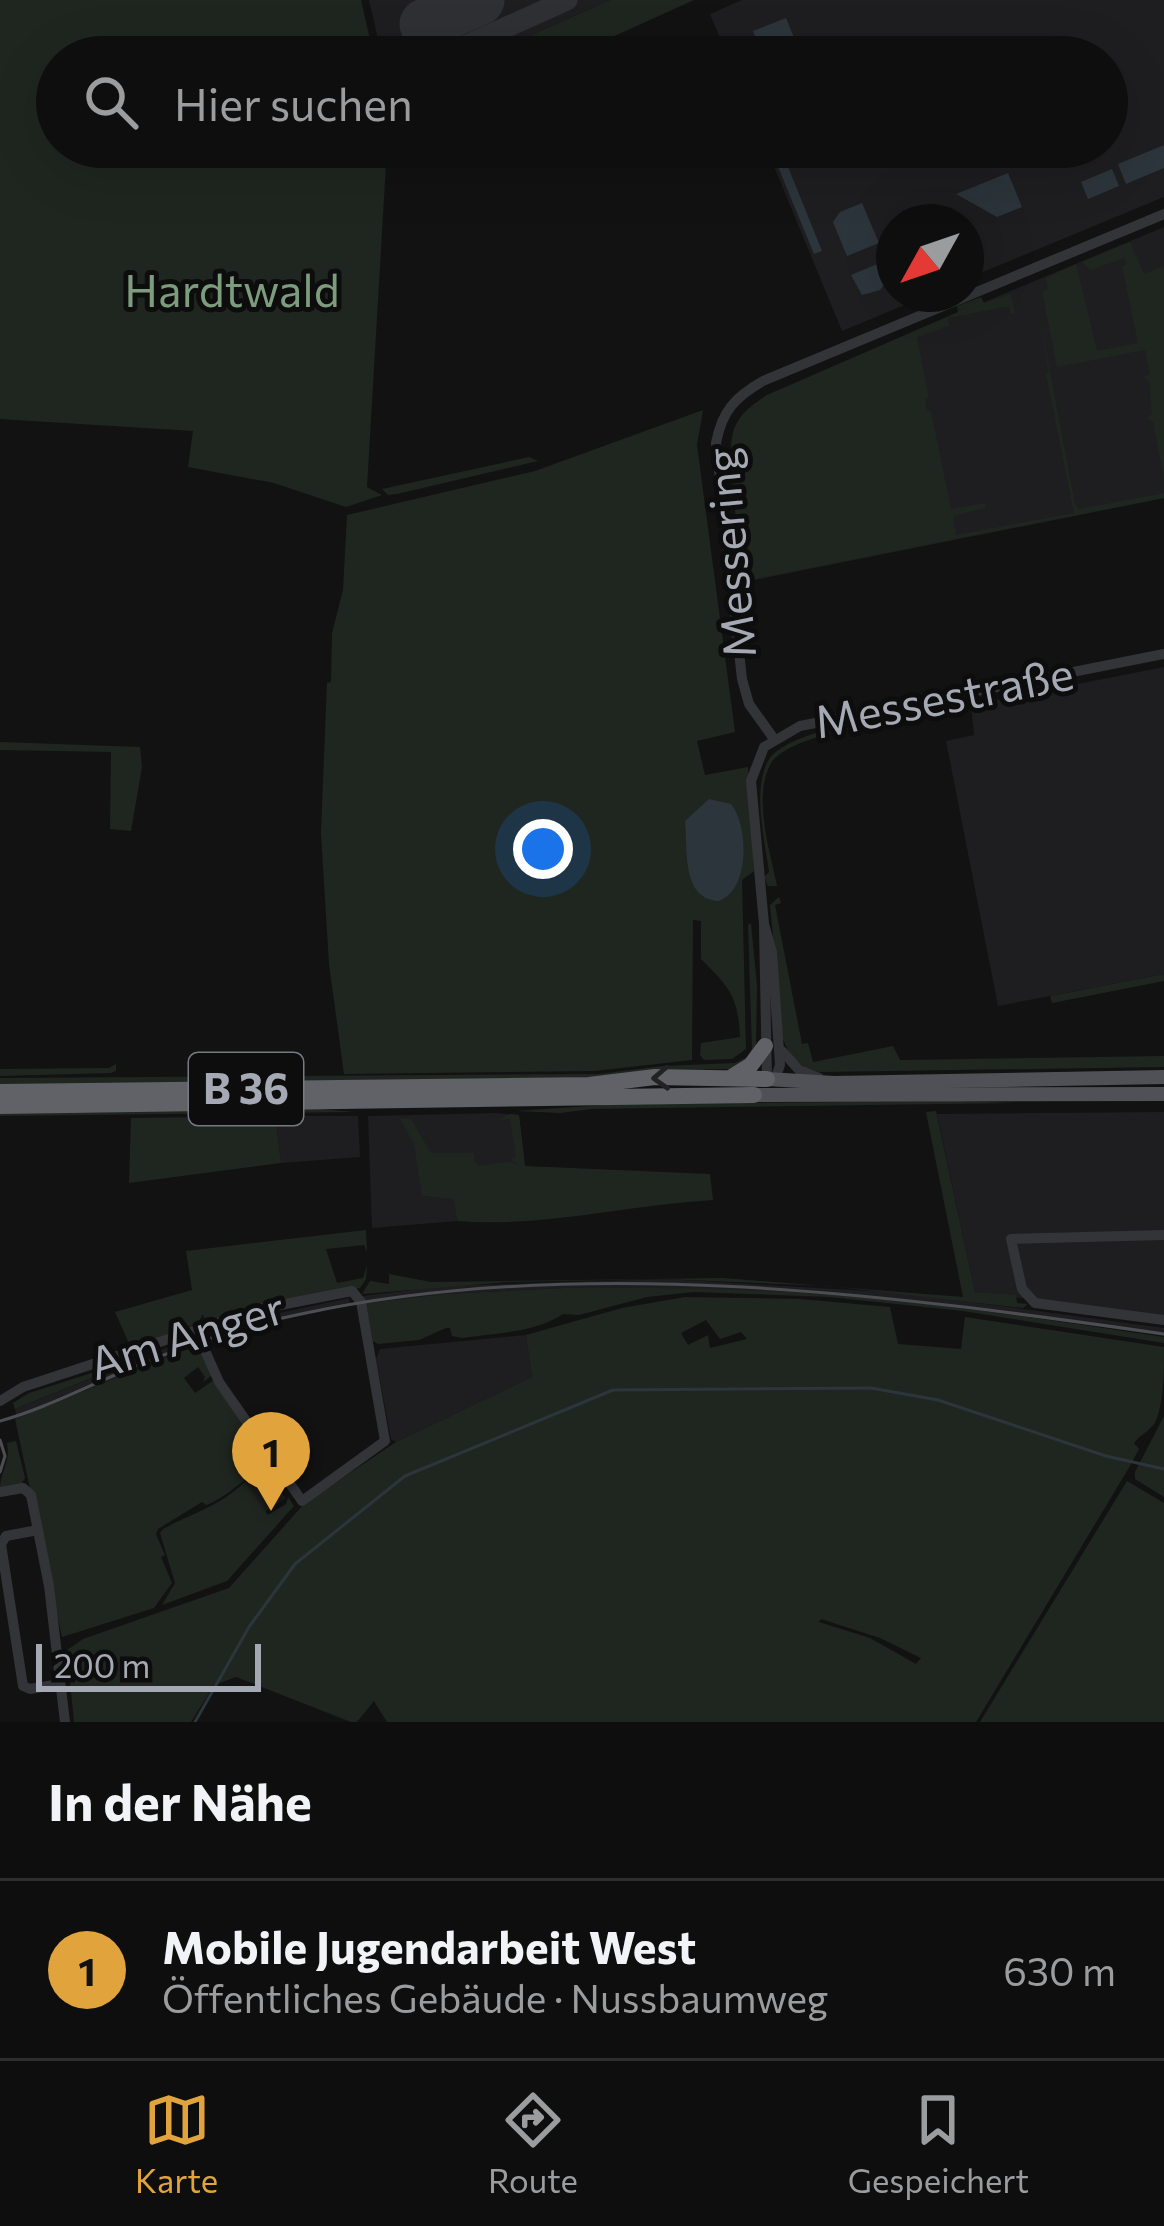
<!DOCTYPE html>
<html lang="de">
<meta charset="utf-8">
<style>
:root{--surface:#0e0e0e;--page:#1c1c1c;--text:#f1f3f6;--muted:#9b9c9e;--line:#2e2e2e;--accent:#e1a33c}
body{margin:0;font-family:Commissioner,sans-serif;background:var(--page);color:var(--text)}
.compass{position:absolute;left:876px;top:204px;width:108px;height:108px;border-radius:50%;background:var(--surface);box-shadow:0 12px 48px #0002;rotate:230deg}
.scale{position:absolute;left:36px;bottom:30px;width:225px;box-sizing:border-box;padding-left:12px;border:6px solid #a4a9b3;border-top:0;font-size:33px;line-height:42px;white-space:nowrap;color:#a4a9b3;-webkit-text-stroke:9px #0d0d0e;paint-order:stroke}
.you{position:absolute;left:543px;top:849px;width:42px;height:42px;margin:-30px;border:9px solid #fff;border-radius:50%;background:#1a73e8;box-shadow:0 0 0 18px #1a73e833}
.badge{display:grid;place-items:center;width:78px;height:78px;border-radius:50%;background:var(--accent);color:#111;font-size:39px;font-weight:700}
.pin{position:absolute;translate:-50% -99px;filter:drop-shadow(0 3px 6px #0008)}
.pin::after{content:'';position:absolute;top:63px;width:42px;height:36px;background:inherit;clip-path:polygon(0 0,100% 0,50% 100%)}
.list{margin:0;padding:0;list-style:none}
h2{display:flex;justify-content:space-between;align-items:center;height:156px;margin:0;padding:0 48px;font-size:51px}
h2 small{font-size:39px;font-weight:400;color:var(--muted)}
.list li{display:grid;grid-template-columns:78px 1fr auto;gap:36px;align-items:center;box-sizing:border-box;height:180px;padding:0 48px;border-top:3px solid var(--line)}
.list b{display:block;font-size:45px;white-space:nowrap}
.list p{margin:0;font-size:39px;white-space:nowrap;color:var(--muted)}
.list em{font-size:39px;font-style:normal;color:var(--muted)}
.icon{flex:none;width:66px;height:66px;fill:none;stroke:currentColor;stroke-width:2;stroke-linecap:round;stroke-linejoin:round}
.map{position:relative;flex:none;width:1164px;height:1722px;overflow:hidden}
.search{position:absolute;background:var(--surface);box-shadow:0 12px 48px #0002;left:36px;right:36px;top:36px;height:132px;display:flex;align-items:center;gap:30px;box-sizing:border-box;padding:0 42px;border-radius:66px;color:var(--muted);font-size:45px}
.sheet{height:336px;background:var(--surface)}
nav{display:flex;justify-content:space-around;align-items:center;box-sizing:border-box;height:168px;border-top:3px solid var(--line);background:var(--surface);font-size:33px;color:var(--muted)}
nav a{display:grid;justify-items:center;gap:6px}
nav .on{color:var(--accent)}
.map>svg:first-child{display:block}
.built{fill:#1e1e20}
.green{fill:#1f261f;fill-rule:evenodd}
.water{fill:#2c353b}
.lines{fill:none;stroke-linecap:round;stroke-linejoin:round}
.stream{stroke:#2c353b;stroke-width:3}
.taxiway{stroke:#2f3033;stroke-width:21}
.runway{stroke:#2f3033;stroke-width:51}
.minor{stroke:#333438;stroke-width:10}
.major{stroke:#4f5157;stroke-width:14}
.highway{stroke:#606268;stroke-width:16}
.tram{stroke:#4c4e53;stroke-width:3}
.oneway{stroke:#222224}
.labels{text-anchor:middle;stroke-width:10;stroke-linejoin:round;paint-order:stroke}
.shield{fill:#0d0d0e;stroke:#777a82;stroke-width:3}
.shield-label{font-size:42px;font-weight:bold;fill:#a4a9b3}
.park-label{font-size:45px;fill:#7d9c7d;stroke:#0d0d0e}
.street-label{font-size:45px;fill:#a4a9b3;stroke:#0d0d0e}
</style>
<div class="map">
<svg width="1164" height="1722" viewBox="0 0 1164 1722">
<rect width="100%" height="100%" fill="#121213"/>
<g class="built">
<polygon points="369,0 610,0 483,57 382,57"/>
<polygon points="742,0 1164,0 1164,197 966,279 966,222 894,222 894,294 931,294 842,331 766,147 1107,147 1107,57 728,57 710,14"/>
<polygon points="1164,227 1164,498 750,581 735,433 905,340 905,335"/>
<polygon points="1164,667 1164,974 998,1006 946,741 974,735 971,705"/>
<polygon points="1164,1112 1164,1316 975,1292 937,1114"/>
<polygon points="495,1113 519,1115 525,1166 420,1176 423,1196 455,1199 457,1221 372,1228 368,1116"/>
<polygon points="275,1116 358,1116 360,1157 281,1163"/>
<polygon points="665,1279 904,1293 1164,1328 1164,1336 963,1307 830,1294 565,1288 445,1294 366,1303 363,1296 443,1286"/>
<polygon points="349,1298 350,1305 268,1323 266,1316"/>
<polygon points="526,1335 532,1377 396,1442 391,1439 376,1359 380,1349"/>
<polygon points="197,1336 199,1344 17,1418 15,1409"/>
<polygon points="263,1474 286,1498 265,1512 245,1482"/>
</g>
<g class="green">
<polygon points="0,0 361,0 374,57 57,57 57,147 387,147 367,487 382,495 346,507 274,483 188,467 193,431 0,419"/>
<polygon points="610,0 694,0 568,57 483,57"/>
<polygon points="1130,242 1144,274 1164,266 1164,478 1153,422 1147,418 1152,414 1149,381 1144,377 1150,374 1145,350 1057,367 1042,291 1048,289 1046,278 1076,264 1097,351 1138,343 1122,266 1126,265 1125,258 1090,270 1082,262"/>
<path d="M1033,282L1075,504L1079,509L1164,493V498L744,581C741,548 724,457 734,429C740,413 753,404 767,395L958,312L957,306L981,297L984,303L1011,294L1015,313L1011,314L1009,306L948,318L949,326L917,337L929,398L925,399L927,411H931L951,509L985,503L986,508L953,516L956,535L1074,513L1046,374L1049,373Z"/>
<path d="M703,410L697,445L735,732L697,741L705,775L748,767L754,871L742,880L746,1049L732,1059L704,1060L700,1055L701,1043L740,1037C738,996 730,988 701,959V921L693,920L692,1060L595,1071L344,1074L329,964L321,833L327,683L331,682L332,633L343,590L347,515L535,471Z"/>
<polygon points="529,457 538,461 397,494 388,495 382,489"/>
<path d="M953,706L946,717L938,713C901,721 787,732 770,765C753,799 770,851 777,886H768L764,877L769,872C765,840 752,791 768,761C788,726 914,714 953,706Z"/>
<polygon points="0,742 140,747 142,767 131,831 110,829 111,752 0,750"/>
<path d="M779,897L781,903L775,905L802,1044L808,1043L813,1062L893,1046L900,1060L1164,1056V1067L820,1072C802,1069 788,1056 783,1038L770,905Z"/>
<polygon points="751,923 757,986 756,1048 753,1056 729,1069 650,1070 599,1077 0,1085 0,1078 598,1074 663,1066 735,1063 747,1057 752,1049 748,925"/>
<polygon points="1164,974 1164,981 1052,1003 1050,996"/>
<polygon points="116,1064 116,1071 111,1073 0,1076 0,1069 109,1068"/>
<polygon points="961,1101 1016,1103 591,1109 560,1113 516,1111 621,1104"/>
<polygon points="309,1108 355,1112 0,1116 0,1111"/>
<polygon points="936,1111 975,1292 1016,1295 1017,1303 1028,1304 1023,1308 829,1286 665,1279 508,1282 362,1294 370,1281 389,1284 389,1274 431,1282 723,1278 963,1297 926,1112"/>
<path d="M510,1114L519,1115L525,1166L710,1174L713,1200C627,1205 543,1228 457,1221L454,1199L422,1196L414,1144L400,1119H411L431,1153H474V1161L479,1166L509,1162L520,1166L510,1159L516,1157L510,1119L498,1120Z"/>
<polygon points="275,1116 281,1163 129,1183 131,1118"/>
<polygon points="366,1230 367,1252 364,1245 326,1249 337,1283 363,1278 367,1265 366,1279 360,1288 205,1322 203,1314 198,1323 131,1348 115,1312 192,1290 186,1251"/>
<path d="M565,1288C655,1288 744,1288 834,1295C944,1303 1054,1321 1164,1337V1343L963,1311L829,1297L694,1292L647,1297L579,1315L563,1314C534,1333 496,1333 462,1338L452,1336L450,1328H446L419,1340L378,1344L373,1341L366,1303L445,1294Z"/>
<path d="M685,1297L800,1299L890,1307L898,1344L961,1349L965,1317L1164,1347C1164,1372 1164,1403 1155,1423C1148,1432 1140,1435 1134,1443L1139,1449L1130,1466L976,1722H387L374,1701L357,1722H351L236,1677L214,1685L191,1722H74L67,1650L83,1639L229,1588L304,1504L396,1442L532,1377L526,1335L622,1308ZM706,1320L720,1339L741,1332L747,1339L710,1348L708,1335L688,1345L681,1333ZM821,1619L880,1638L921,1658L916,1664L870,1638L819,1622Z"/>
<path d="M199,1344L211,1376L203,1382L205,1377L198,1367L184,1378L195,1393L214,1380L270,1465C245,1476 227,1498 206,1505L202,1502L158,1529L156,1534L165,1555L161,1557L172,1583L154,1608L62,1637L15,1419Z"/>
<polygon points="148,1355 15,1409 13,1403 29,1393"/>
<polygon points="1164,1416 1164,1497 1135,1479 1135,1472"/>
<path d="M16,1441L25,1478L20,1486L0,1490C0,1472 11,1461 7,1443Z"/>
<polygon points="1127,1481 1164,1503 1164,1722 980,1722"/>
<path d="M245,1482L268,1515L286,1504L288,1497L294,1506L227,1581L162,1605L175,1583L160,1533L163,1529C196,1511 215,1509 245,1482Z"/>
</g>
<g class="water">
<polygon points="786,18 797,45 764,57 753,31"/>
<polygon points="1164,145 1164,168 1126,184 1118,164"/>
<polygon points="770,147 780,147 822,251 814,254"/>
<polygon points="1112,169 1119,186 1088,199 1081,182"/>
<polygon points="1008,173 1022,207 997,217 956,194"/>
<polygon points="862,203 879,243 847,256 833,222 840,212"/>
<polygon points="882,262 884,285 880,290 862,295 851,275"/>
<path d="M709,799L731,804C749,826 750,890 719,901C681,899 688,850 685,821Z"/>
</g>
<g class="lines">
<polyline class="stream" points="195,1722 249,1627 295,1564 405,1476 613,1390 871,1388 938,1400 1106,1456 1164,1469"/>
<polyline class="taxiway" points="440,57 567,0"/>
<polyline class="runway" points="425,24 479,0"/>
<g class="minor">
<path d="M774,739L749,704L742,679L716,443C722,411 735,397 763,381L1164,214"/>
<polyline points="764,927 767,1079"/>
<polyline points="782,1051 799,1070 819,1078"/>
<polyline points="775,1080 780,1065 772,952 764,924 751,781 764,747 800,726 1164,654"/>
<polyline points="1164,1235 1011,1239 1022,1289 1035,1303 1164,1320"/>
<polyline points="0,1401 23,1387 260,1309 352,1291 361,1302 385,1441 302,1501 219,1382 203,1346"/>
<polyline points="0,1492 23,1488 31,1495 49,1586 65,1722"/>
<polyline points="38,1530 6,1536 1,1544 23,1686 30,1689 60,1684"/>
</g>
<g class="major">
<polyline points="767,1079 834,1083 1164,1077"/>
<polyline points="754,1095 1164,1094"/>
</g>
<g class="highway">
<polyline points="733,1076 751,1065 765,1046"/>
<polyline points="0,1092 589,1085 655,1077 767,1079"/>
<polyline points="0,1106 754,1095"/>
</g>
<g class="tram">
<path d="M0,1421C44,1409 85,1387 127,1370C183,1346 241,1326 301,1314C578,1254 886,1294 1164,1334"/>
<polyline points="0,1440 5,1456 0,1472"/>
</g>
</g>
<defs><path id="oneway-chevron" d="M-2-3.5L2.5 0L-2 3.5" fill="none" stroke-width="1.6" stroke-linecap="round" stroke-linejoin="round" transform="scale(3)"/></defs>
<use class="oneway" href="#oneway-chevron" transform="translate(661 1078) rotate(177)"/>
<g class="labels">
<rect class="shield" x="189" y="1053" width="114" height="72" rx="9"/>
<g class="shield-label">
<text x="246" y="1104">B 36</text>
</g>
<g class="park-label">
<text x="232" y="307">Hardtwald</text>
</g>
<g class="street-label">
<text transform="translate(731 553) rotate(-95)" y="16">Messering</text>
<text transform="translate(944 698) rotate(-11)" y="16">Messestraße</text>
<text transform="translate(187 1336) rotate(-17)" y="16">Am Anger</text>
</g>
</g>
</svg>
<svg class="compass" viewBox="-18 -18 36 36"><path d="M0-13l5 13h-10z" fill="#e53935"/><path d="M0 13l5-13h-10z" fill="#9b9c9e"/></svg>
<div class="scale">200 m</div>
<div class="you"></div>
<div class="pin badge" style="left:271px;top:1511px">1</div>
<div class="search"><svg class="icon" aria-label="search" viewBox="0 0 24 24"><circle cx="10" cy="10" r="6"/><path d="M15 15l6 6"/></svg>Hier suchen</div>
</div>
<section class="sheet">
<h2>In der Nähe<small></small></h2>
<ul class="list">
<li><span class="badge">1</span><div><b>Mobile Jugendarbeit West</b><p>Öffentliches Gebäude · Nussbaumweg</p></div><em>630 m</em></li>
</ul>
</section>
<nav>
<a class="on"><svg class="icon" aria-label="map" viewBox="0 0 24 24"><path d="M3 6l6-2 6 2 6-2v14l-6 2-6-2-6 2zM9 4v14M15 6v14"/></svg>Karte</a>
<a><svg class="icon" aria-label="directions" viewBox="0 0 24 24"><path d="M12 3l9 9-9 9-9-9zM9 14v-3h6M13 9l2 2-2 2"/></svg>Route</a>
<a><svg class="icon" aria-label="saved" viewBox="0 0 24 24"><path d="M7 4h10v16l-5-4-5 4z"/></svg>Gespeichert</a>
</nav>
